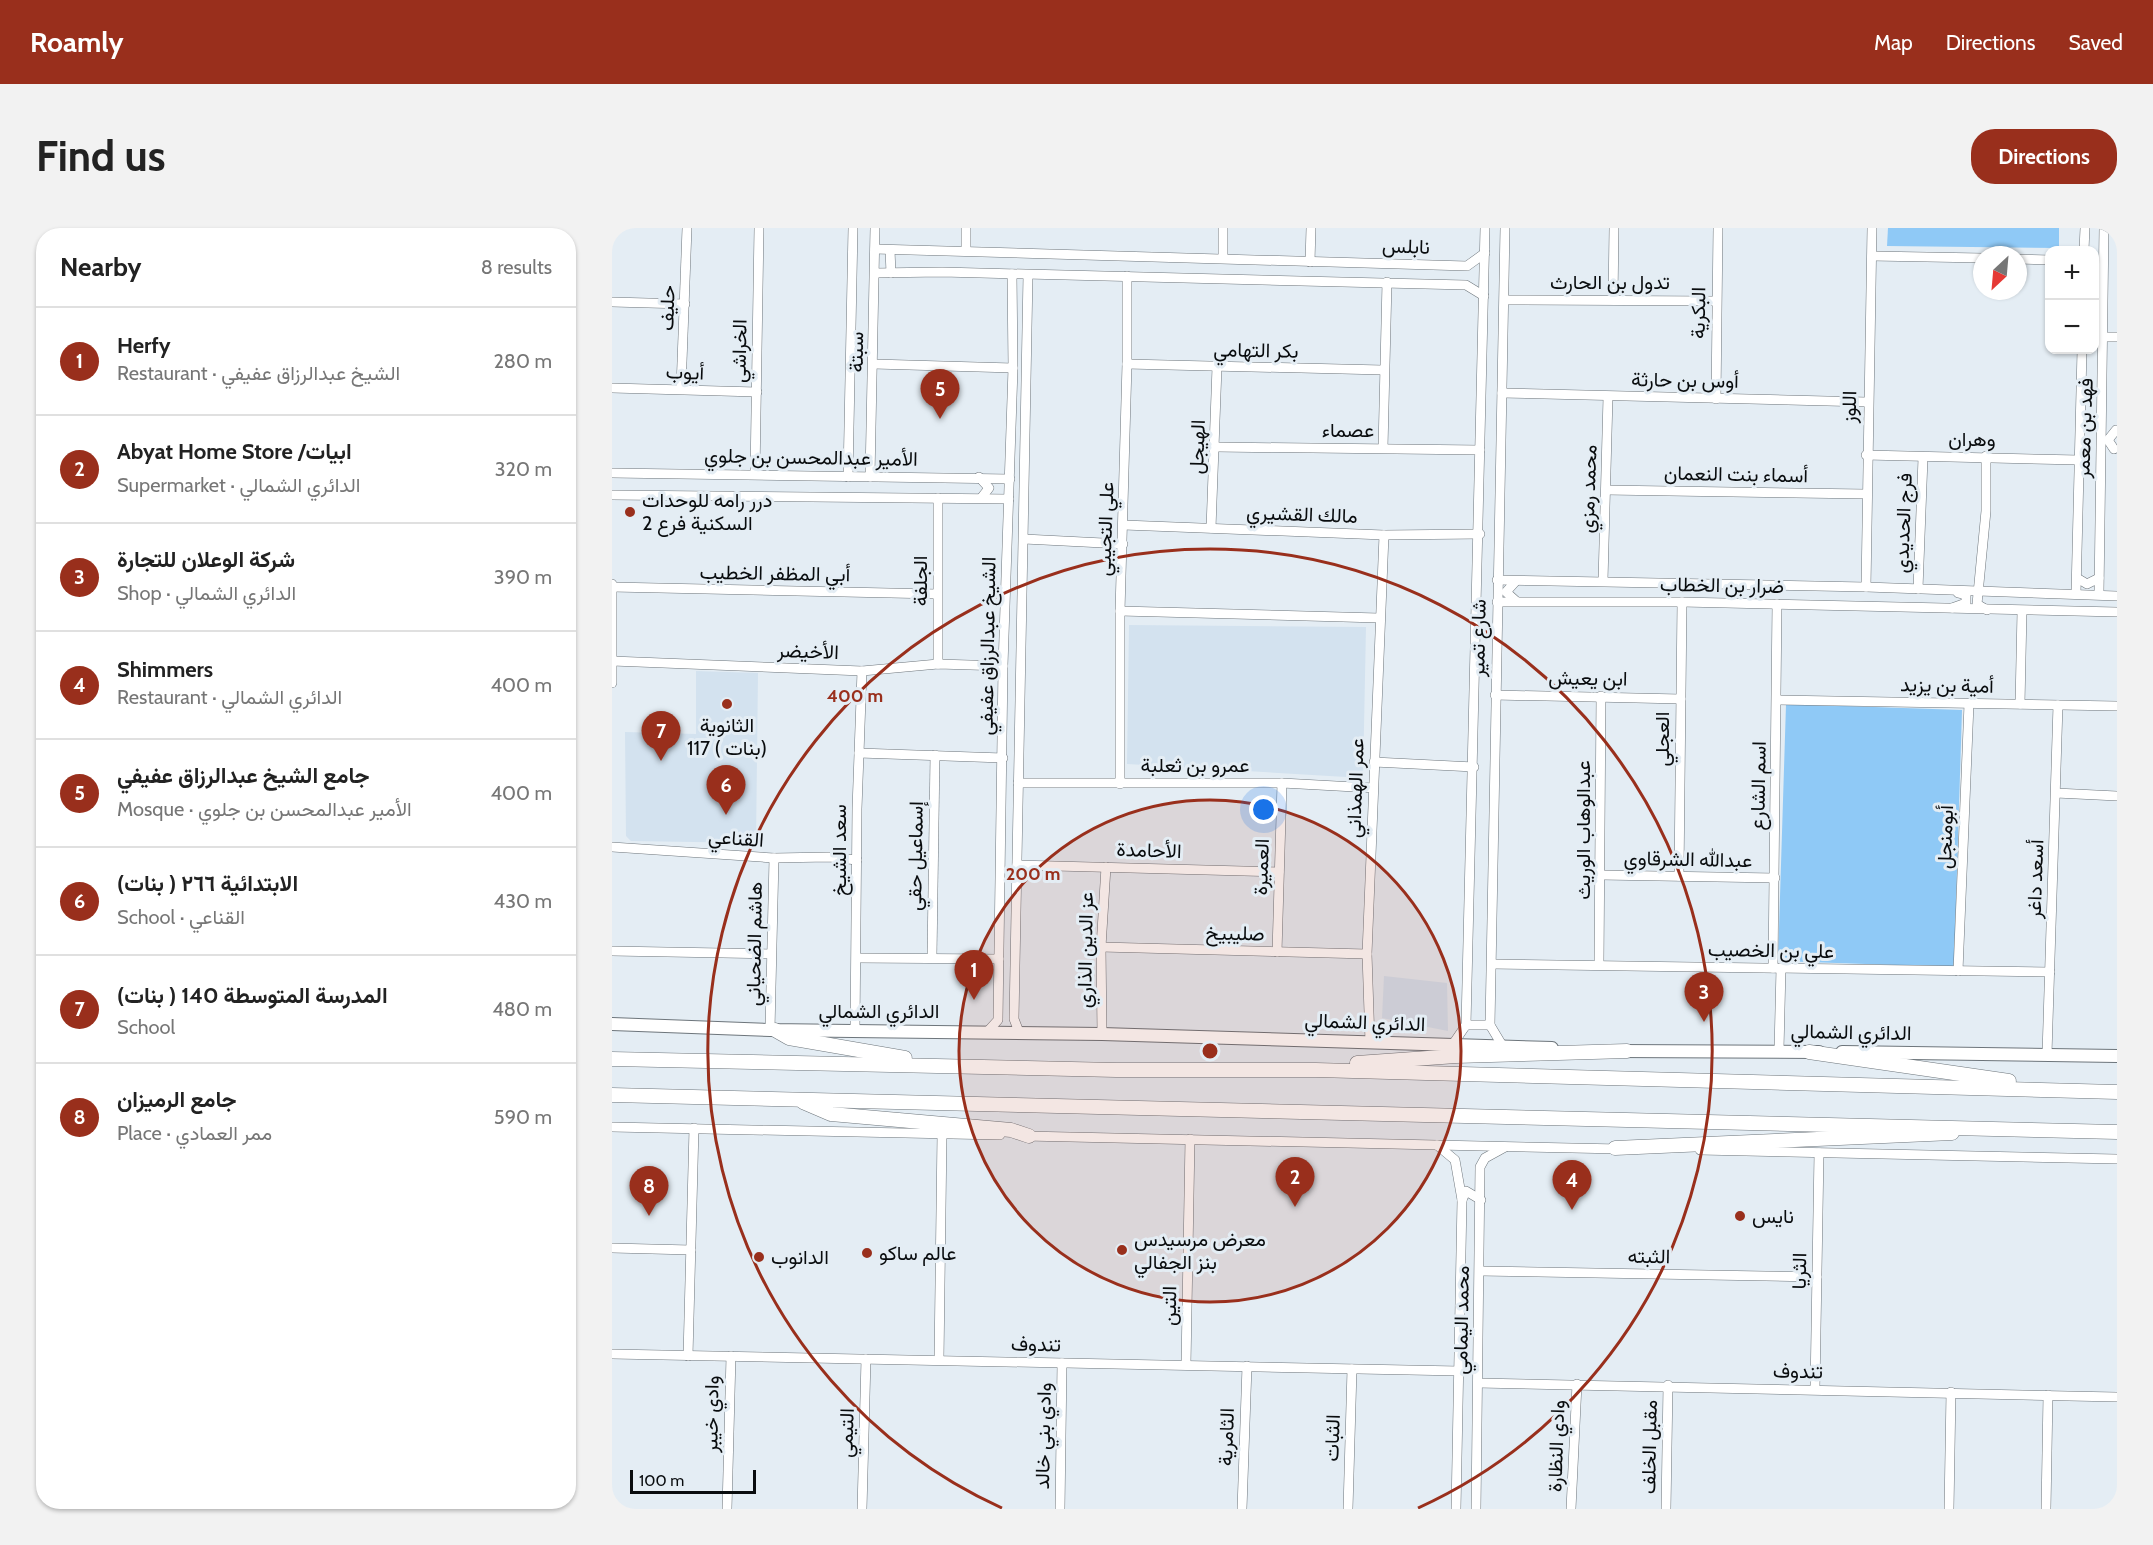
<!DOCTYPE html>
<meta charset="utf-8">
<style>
:root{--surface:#fff;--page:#f2f2f2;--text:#222;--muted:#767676;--line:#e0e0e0;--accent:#992f1c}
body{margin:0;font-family:Cabin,Vazirmatn,sans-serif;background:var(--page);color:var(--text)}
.controls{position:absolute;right:18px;top:18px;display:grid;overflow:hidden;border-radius:12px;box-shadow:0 2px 4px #0004}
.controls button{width:54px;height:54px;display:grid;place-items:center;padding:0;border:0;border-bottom:2px solid var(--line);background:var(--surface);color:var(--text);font:30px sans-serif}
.compass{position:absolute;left:1361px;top:18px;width:54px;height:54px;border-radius:50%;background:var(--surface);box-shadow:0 2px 4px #0004;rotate:206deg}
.scale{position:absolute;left:18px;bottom:15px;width:126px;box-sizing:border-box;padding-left:6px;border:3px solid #090c0e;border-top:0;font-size:16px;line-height:21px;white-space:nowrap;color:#090c0e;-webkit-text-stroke:4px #e4edf4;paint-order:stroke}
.you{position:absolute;left:652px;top:582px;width:21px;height:21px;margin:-15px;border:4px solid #fff;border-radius:50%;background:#1a73e8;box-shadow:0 0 0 9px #1a73e833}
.badge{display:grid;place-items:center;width:39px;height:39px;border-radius:50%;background:var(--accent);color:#fff;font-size:20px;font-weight:700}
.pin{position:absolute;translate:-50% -50px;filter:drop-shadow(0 2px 3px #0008)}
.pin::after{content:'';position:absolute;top:32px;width:21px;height:18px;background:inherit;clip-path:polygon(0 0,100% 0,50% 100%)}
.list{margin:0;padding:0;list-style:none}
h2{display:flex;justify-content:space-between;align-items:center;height:78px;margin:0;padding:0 24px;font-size:26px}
h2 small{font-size:20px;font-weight:400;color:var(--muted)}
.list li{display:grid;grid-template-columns:39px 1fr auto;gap:18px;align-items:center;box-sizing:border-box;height:108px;padding:0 24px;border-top:2px solid var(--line)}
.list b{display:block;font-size:22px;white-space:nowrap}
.list p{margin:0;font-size:20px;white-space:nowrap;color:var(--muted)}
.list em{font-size:20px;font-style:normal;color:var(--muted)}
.map{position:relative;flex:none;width:1505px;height:1281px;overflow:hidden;border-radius:24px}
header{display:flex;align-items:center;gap:36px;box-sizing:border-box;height:84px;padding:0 30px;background:var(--accent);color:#fff}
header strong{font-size:28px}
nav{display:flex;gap:33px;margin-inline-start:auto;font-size:21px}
.intro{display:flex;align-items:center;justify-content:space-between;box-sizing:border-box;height:144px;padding:0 36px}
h1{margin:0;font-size:42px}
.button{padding:15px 27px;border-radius:24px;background:var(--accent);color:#fff;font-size:21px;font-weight:700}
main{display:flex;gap:36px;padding:0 36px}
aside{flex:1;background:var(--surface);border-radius:24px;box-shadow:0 2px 4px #0004}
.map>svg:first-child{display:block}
.built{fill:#d3e2ef}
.green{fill:#8fc9f6}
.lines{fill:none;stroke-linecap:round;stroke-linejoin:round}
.minor-casing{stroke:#6d757b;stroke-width:10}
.major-casing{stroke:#6d757b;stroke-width:14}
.highway-casing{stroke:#6d757b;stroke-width:15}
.minor{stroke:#fff;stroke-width:9}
.major{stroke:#fff;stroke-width:12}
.highway{stroke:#fff;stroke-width:14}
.ring{fill:none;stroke:#992f1c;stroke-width:3}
.poi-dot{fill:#992f1c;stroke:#e4edf4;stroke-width:2}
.labels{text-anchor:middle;stroke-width:6;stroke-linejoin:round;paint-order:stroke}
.street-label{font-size:20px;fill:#090c0e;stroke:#e4edf4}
.poi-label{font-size:20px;fill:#090c0e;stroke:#e4edf4;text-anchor:start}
.centre{fill:#992f1c;stroke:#e4edf4;stroke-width:3}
.ring-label{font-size:18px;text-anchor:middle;font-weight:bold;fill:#992f1c;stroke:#e4edf4;stroke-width:6;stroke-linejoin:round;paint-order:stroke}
</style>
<header>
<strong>Roamly</strong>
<nav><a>Map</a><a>Directions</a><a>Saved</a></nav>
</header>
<div class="intro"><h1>Find us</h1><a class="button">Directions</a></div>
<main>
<aside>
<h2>Nearby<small>8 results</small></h2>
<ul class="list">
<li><span class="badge">1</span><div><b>Herfy</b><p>Restaurant · الشيخ عبدالرزاق عفيفي</p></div><em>280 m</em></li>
<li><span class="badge">2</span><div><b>Abyat Home Store /ابيات</b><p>Supermarket · الدائري الشمالي</p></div><em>320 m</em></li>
<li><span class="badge">3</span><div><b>شركة الوعلان للتجارة</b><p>Shop · الدائري الشمالي</p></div><em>390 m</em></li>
<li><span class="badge">4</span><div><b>Shimmers</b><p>Restaurant · الدائري الشمالي</p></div><em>400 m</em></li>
<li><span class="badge">5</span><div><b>جامع الشيخ عبدالرزاق عفيفي</b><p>Mosque · الأمير عبدالمحسن بن جلوي</p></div><em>400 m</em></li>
<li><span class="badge">6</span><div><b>الابتدائية ٢٦٦ ( بنات)</b><p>School · القناعي</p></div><em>430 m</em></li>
<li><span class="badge">7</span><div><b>المدرسة المتوسطة 140 ( بنات)</b><p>School</p></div><em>480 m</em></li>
<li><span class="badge">8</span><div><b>جامع الرميزان</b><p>Place · ممر العمادي</p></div><em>590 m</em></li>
</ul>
</aside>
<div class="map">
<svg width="1505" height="1281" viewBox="0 0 1505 1281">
<rect width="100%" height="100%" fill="#e4edf4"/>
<g class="built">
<polygon points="517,397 754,399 751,550 515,536"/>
<polygon points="84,443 146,445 144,615 19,613 14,608 13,504 84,506"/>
<polygon points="772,748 835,755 836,803 770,790"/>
</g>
<g class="green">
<polygon points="1276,0 1447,0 1447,20 1275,18"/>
<polygon points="1174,476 1350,482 1342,739 1166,733"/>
</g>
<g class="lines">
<g class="minor-casing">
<g id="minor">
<polyline points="263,21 855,38 873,25"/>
<polyline points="278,22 279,45"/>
<polyline points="354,22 354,0"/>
<polyline points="1472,22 1473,0"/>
<polyline points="1260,28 1370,30"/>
<polyline points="611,30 611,0"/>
<polyline points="1406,31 1438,32"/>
<polyline points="698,34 699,0"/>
<polyline points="263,45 330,44 854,57 872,68"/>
<polyline points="893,72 1103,73"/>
<polyline points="1001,72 1002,0"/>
<polyline points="0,74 73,76"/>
<polyline points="1492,109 1505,109"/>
<polyline points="262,136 401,140"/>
<polyline points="515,136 771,142"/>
<polyline points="0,160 145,164"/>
<polyline points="69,161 75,0"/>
<polyline points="890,165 1255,174"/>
<polyline points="1104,171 1106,0"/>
<polyline points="604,219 868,222"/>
<polyline points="771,220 775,54"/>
<polyline points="1502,221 1496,212 1504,202"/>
<polyline points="1254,227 1467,232"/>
<polyline points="1374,228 1374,283 1365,376 1375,382"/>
<polyline points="0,245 398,251"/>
<polyline points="143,246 147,0"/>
<polyline points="236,249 241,0"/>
<polyline points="258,249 263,0"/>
<polyline points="367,249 377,260 370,269"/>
<polyline points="994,262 1254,266"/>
<polyline points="0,267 397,271"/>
<polyline points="512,297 772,307 868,306"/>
<polyline points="599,300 605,139"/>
<polyline points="412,311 511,316"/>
<polyline points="1465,350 1475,356 1487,350"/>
<polyline points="885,352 1254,359 1505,368"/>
<polyline points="904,353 894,364 904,373"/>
<polyline points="991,353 996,169"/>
<polyline points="0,356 0,455"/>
<polyline points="0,359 325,366"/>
<polyline points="1254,359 1260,0"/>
<polyline points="1306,361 1311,230"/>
<polyline points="1464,365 1470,122"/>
<polyline points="1487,366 1492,0"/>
<polyline points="885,374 1070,374 1505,384"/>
<polyline points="1340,380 1354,375 1354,367 1346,365"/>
<polyline points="508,383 767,390"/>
<polyline points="0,433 250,443 326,436 391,438"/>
<polyline points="326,436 326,270"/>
<polyline points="883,467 1069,471"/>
<polyline points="1165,472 1505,478"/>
<polyline points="1408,476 1410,383"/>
<polyline points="247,525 391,530"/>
<polyline points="762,534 862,539"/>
<polyline points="406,555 670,555 761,560"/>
<polyline points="508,556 508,383 515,136 515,48"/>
<polyline points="1444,565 1505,568"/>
<polyline points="0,619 162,630 217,629 245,632"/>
<polyline points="405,637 667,644"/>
<polyline points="989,647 1163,650"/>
<polyline points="1067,648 1070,374"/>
<polyline points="489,719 755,726"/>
<polyline points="0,723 159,726"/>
<polyline points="665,724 670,555"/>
<polyline points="320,729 323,527"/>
<polyline points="245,730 387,731"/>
<polyline points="880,736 1438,744"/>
<polyline points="987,736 989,468"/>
<polyline points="1161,740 1165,376"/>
<polyline points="1346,743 1357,476"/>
<polyline points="854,797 878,797"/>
<polyline points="158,802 162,630"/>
<polyline points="243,802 245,581 250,443"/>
<polyline points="376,803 386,792 391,438 401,140 400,46"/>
<polyline points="407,804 402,791 416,47"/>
<polyline points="490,806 489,719 494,639"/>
<polyline points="758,814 755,726 772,307"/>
<polyline points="841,816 854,797 873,0"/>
<polyline points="890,817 878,797 893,0"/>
<polyline points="1167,822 1169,740"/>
<polyline points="1435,826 1446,477"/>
<polyline points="0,899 388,907"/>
<polyline points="413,908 1008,921"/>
<polyline points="825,917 843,932 850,972 844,1281"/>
<polyline points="1088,922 1505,931"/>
<polyline points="850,972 854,963 869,972"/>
<polyline points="0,1020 79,1022"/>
<polyline points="868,1043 1205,1049"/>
<polyline points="0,1126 847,1143"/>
<polyline points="76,1128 82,900"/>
<polyline points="327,1132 330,906"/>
<polyline points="574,1137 578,911"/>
<polyline points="866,1155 1505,1169"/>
<polyline points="1203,1161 1207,925"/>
<polyline points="115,1281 119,1128"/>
<polyline points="250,1281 254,1131"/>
<polyline points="448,1281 450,1135"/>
<polyline points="630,1281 635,1138"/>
<polyline points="736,1281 740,1141"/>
<polyline points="864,1281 868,939 873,930 893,919"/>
<polyline points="959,1281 965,1156"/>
<polyline points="1054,1281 1056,1157"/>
<polyline points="1337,1281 1339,1164"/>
<polyline points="1434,1281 1436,1167"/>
</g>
</g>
<g class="major-casing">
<g id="major">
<polyline points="0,796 158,802 490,806 940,820"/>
<polyline points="1005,823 1207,824"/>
<polyline points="1230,824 1505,828"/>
</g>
</g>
<g class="highway-casing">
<g id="highway">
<polyline points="163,802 177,810 293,830"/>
<polyline points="1197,824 1397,853"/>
<polyline points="0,831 504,842 704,842 1505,864"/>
<polyline points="745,835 844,828 1015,823"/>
<polyline points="0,867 1505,904"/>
<polyline points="191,874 219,886 399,902 417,908"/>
<polyline points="1003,920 1340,905"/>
</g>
</g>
<use href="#minor" class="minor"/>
<use href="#major" class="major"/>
<use href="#highway" class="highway"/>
</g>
<circle cx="598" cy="823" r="251" fill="#992f1c" fill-opacity=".12"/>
<g class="ring">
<circle cx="598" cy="823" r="251"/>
<path d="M390 1280A502 502 0 1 1 806 1280"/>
</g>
<g class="poi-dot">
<circle cx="18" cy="284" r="6"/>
<circle cx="115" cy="476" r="6"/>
<circle cx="1128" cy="988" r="6"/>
<circle cx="510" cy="1022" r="6"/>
<circle cx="255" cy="1025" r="6"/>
<circle cx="147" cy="1029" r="6"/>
</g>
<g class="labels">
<g class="street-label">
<text transform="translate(794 18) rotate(2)" y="7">نابلس</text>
<text x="998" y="61">تدول بن الحارث</text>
<text transform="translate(55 80) rotate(-88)" y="7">حليف</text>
<text transform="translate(1086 85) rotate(-89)" y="7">البكرية</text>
<text transform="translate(644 122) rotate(1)" y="7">بكر التهامي</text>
<text transform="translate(127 123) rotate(-89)" y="7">الخراشي</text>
<text transform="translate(244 124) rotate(-89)" y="7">سبتة</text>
<text transform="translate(73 144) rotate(2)" y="7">أيوب</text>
<text transform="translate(1073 152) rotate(1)" y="7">أوس بن حارثة</text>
<text transform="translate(1237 179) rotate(-89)" y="7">اللوز</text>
<text transform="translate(1472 200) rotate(-88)" y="7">فهد بن معمر</text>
<text x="736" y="209">عصماء</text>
<text x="1360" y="218">وهران</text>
<text transform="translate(585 219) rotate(-88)" y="7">الهيجل</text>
<text transform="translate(199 229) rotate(1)" y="7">الأمير عبدالمحسن بن جلوي</text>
<text transform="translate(1124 246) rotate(1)" y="7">أسماء بنت النعمان</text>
<text transform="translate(976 261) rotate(-88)" y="7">محمد رمزي</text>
<text transform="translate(690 286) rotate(2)" y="7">مالك القشيري</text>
<text transform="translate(1291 295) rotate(-88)" y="7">فرج الحديدي</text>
<text transform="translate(493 301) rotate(-88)" y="7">علي التجيبي</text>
<text transform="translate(163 345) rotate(1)" y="7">أبي المظفر الخطيب</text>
<text transform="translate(308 353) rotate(-90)" y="7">الجلفة</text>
<text transform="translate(1110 357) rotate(1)" y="7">ضرار بن الخطاب</text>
<text transform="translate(866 410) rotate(-89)" y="7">شارع تمير</text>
<text transform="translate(375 418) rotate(-89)" y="7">الشيخ عبدالرزاق عفيفي</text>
<text transform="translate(196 423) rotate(2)" y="7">الأخيضر</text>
<text transform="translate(976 450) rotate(1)" y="7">ابن يعيش</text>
<text transform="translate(1335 457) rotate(1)" y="7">أمية بن يزيد</text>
<text transform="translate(1050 511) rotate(-90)" y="7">العجلي</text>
<text x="583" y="544">عمرو بن ثعلبة</text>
<text transform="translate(1146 558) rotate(-89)" y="7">اسم الشارع</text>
<text transform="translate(743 560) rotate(-88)" y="7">عمر الهمذاني</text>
<text transform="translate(971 602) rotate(-90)" y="7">عبدالوهاب الوريث</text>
<text transform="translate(1333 609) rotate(-88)" y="7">أبومنجل</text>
<text transform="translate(124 610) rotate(4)" y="7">القناعي</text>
<text transform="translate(227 622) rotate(-90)" y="7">سعد الشيخ</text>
<text transform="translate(537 622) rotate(2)" y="7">الأحامدة</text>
<text transform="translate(303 628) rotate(-89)" y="7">إسماعيل حقي</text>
<text transform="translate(1076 631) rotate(1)" y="7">عبدالله الشرقاوي</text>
<text transform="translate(649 639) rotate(-88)" y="7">العميرة</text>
<text transform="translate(1423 651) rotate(-88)" y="7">أسعد داغر</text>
<text transform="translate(623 705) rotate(1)" y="7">صليبيخ</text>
<text transform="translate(142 716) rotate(-89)" y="7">هاشم الضحياني</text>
<text transform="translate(473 722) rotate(-89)" y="7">عز الدين الذاري</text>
<text transform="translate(1159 722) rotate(1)" y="7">علي بن الخصيب</text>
<text x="267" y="790">الدائري الشمالي</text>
<text transform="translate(753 794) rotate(2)" y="7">الدائري الشمالي</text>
<text transform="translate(1239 804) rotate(1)" y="7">الدائري الشمالي</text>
<text transform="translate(1037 1028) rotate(1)" y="7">الثبته</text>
<text transform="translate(1187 1043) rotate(-89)" y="7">الثريا</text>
<text transform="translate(557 1078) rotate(-89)" y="7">التين</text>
<text transform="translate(849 1092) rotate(-89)" y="7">محمد اليمامي</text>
<text transform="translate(424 1116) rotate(1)" y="7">تندوف</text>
<text transform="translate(1186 1143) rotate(1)" y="7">تندوف</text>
<text transform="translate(99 1186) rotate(-89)" y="7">وادي خيبر</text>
<text transform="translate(234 1205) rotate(-88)" y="7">التيمي</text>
<text transform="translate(431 1208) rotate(-89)" y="7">وادي بني خالد</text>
<text transform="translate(614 1209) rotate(-88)" y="7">الثامرية</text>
<text transform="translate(720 1210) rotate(-88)" y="7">الثبات</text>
<text transform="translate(944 1218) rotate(-88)" y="7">وادي النظارة</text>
<text transform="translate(1037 1219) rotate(-89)" y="7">مقبل الخلف</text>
</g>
<g class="poi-label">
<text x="30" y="279">درر رامه للوحدات<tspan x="30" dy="23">السكنية فرع 2</tspan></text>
<text x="115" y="504" text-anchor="middle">الثانوية<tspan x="115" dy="23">117 ( بنات)</tspan></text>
<text x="1140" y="995">نايس</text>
<text x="522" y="1018">معرض مرسيدس<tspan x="522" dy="23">بنز الجفالي</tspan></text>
<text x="267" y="1032">عالم ساكو</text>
<text x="159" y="1036">الدانوب</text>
</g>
</g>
<circle cx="598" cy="823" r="9" class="centre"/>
<g class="ring-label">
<text x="243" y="474">400 m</text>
<text x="421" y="652">200 m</text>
</g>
</svg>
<div class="controls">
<button>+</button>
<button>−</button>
</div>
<svg class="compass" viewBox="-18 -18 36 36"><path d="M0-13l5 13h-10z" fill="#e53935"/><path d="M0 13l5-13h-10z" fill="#767676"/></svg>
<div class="scale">100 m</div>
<div class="you"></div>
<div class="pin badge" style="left:362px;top:772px">1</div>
<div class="pin badge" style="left:683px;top:979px">2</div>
<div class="pin badge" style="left:1092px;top:794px">3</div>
<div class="pin badge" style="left:960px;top:982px">4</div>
<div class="pin badge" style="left:328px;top:191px">5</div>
<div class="pin badge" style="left:114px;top:587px">6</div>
<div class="pin badge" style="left:49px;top:533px">7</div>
<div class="pin badge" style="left:37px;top:988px">8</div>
</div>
</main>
